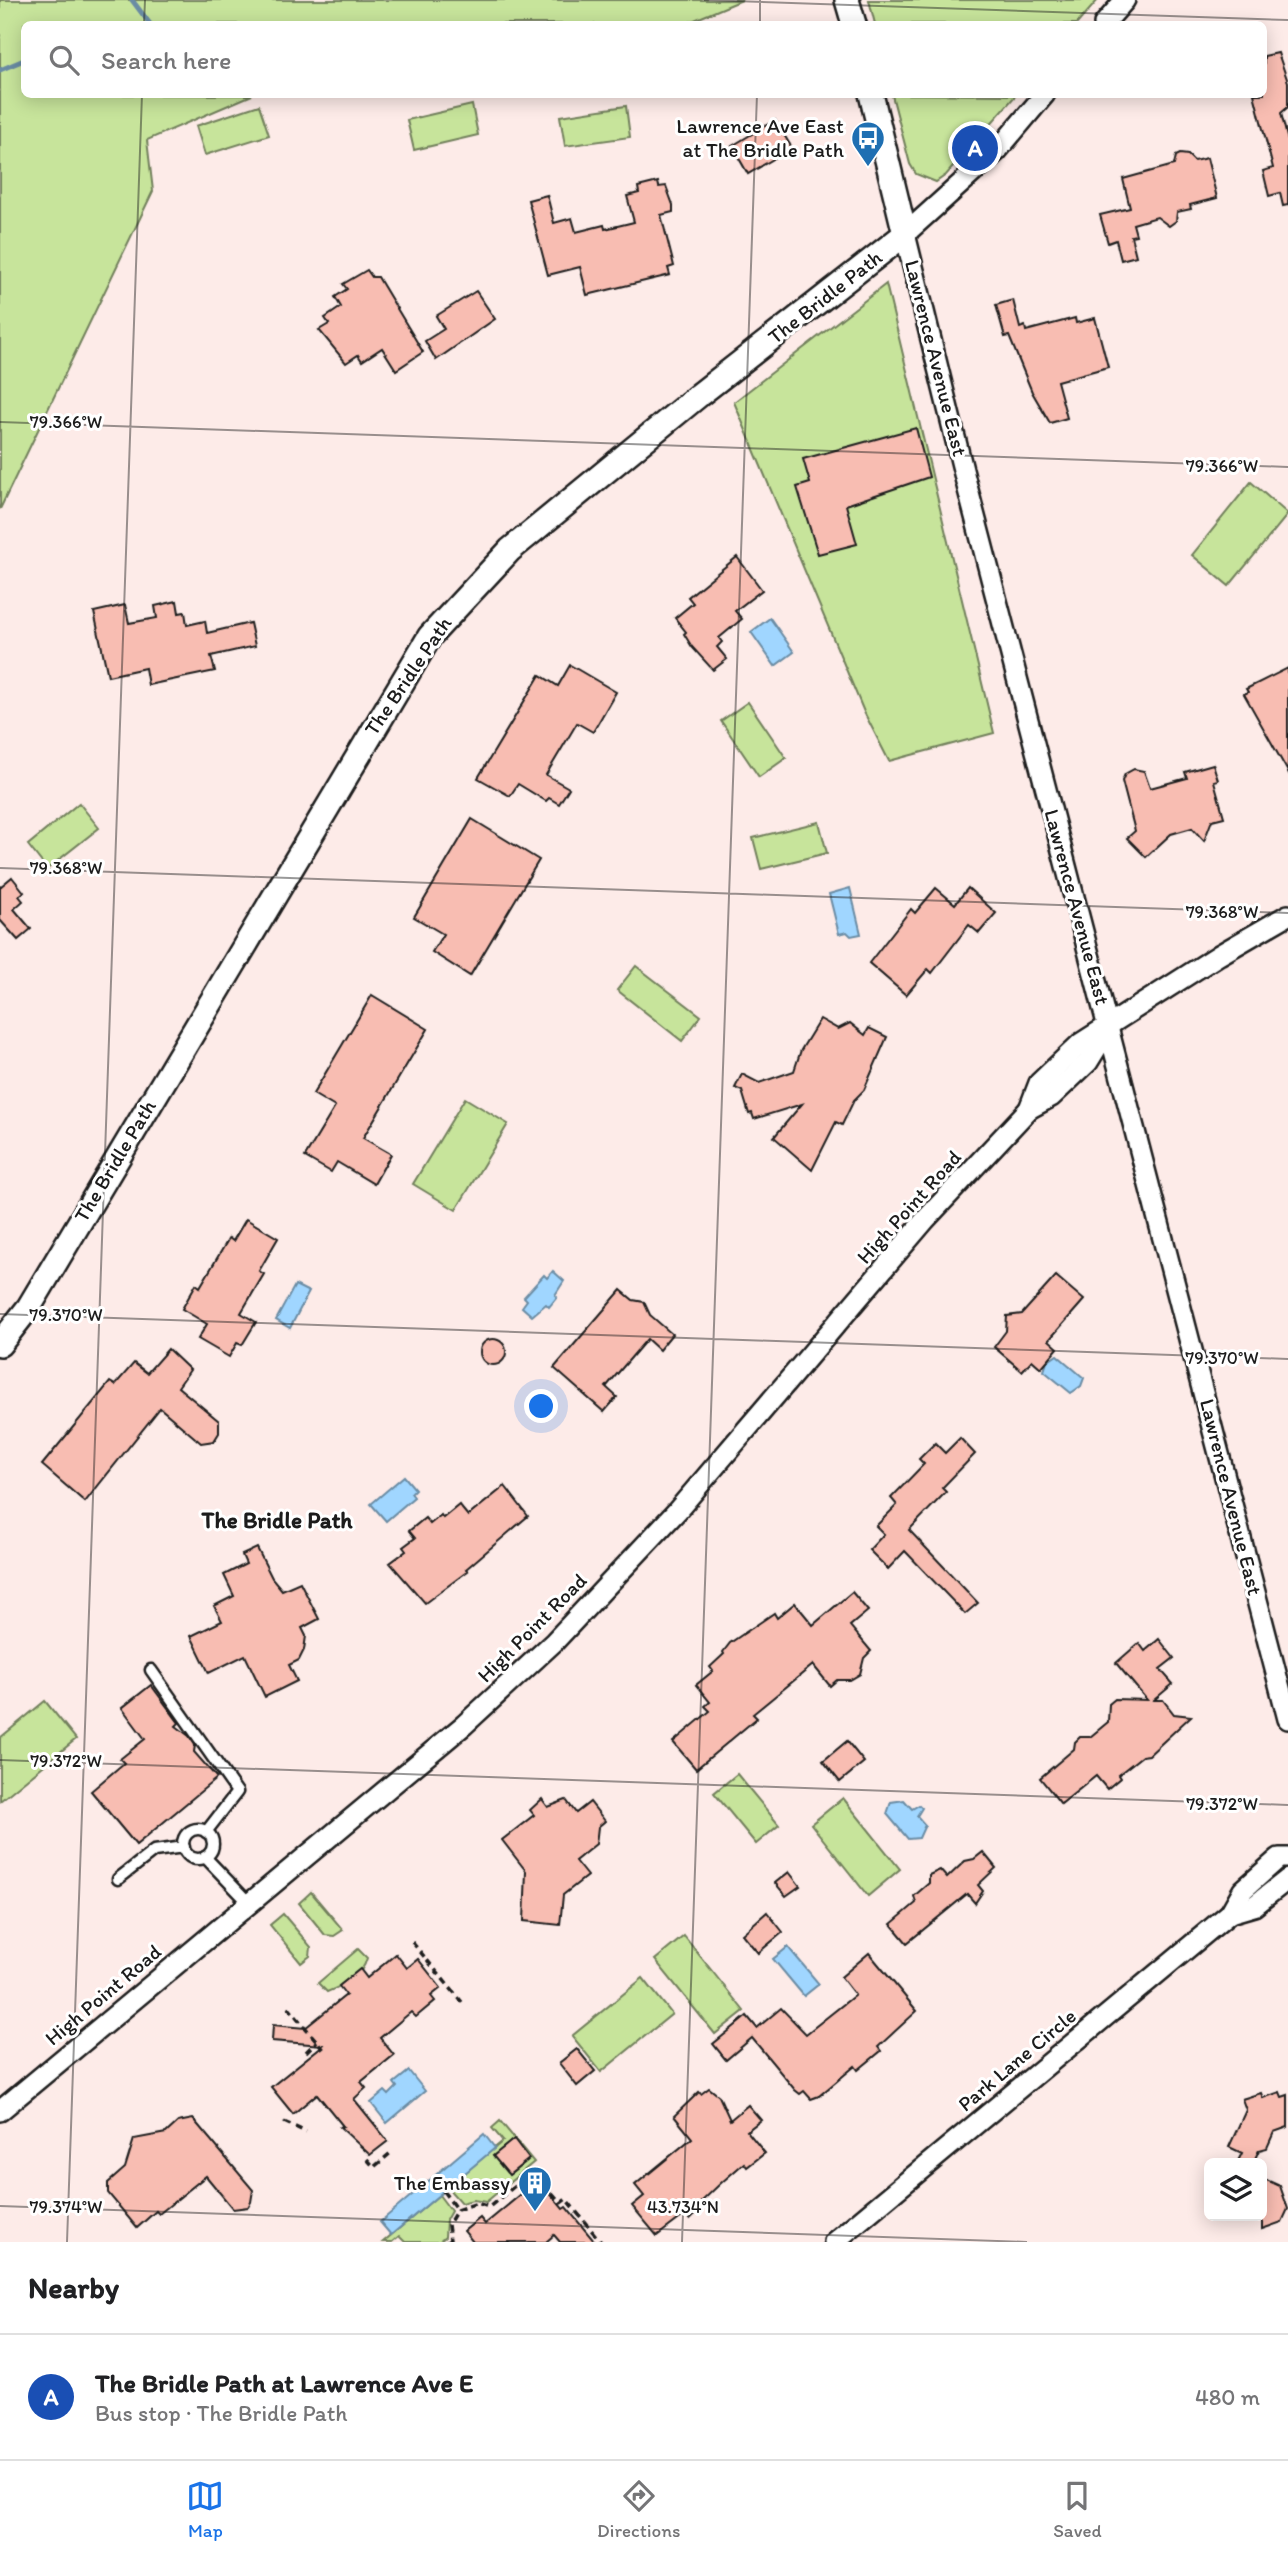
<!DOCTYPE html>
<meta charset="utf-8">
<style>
:root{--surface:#fff;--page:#f6f6f6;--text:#202124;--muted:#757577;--line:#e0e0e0;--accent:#1a73e8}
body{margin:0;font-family:Itim,sans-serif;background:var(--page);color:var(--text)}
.controls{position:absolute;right:21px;bottom:21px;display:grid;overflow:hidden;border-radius:10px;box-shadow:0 4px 18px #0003}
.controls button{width:63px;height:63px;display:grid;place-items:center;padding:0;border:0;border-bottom:2px solid var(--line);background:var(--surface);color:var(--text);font:35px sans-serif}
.you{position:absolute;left:542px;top:1407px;width:24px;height:24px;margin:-18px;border:5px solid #fff;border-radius:50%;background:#1a73e8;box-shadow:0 0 0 10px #1a73e833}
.badge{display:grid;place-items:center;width:46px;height:46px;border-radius:50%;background:var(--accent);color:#fff;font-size:23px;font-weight:700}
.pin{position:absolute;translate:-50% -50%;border:4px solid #fff;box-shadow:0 2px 7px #0006}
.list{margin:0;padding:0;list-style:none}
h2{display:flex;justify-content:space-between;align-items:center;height:91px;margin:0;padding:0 28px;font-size:30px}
h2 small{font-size:23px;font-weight:400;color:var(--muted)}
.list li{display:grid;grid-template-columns:46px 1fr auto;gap:21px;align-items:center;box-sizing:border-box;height:126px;padding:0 28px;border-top:2px solid var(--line)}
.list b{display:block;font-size:26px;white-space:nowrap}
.list p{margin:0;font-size:23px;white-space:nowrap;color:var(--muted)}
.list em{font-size:23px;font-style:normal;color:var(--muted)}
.icon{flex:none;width:38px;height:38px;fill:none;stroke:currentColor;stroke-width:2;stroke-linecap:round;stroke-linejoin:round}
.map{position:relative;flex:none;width:1288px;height:2242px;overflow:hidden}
.search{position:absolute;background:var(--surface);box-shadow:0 4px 18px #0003;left:21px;right:21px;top:21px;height:77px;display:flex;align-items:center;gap:18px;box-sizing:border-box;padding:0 24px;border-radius:10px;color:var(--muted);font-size:26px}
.sheet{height:217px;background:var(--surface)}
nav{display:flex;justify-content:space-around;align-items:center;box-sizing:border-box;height:98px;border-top:2px solid var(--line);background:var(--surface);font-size:19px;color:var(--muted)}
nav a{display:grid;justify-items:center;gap:4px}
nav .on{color:var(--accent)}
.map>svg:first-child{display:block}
.green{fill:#c7e49b;stroke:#72805c;stroke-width:2;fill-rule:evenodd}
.water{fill:#a0d6ff;stroke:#6b8ca4;stroke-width:2}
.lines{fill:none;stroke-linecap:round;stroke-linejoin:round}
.stream{stroke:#6b8ca4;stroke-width:5}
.building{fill:#f8bdb2;stroke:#1c1c1c;stroke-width:2}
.service-casing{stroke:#1c1c1c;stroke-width:15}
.minor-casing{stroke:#1c1c1c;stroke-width:24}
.tertiary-casing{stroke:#1c1c1c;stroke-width:28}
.path{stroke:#1c1c1c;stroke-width:3.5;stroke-dasharray:7 5;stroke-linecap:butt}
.service{stroke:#fff;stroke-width:10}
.minor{stroke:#fff;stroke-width:19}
.tertiary{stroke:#fff;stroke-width:23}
.ticks{fill:none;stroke:#1c1c1c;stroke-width:2;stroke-opacity:0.45}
.labels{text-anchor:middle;stroke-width:6;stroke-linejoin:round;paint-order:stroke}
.poi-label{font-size:21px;fill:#1c1c1c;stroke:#fff;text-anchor:end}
.street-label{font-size:21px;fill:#1c1c1c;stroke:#fff}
.neighbourhood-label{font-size:23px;font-weight:bold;fill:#1c1c1c;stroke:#fff}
.ticks-label{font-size:18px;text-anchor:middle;fill:#1c1c1c;stroke:#fff;stroke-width:6;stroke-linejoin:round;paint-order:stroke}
</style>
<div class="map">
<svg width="1288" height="2242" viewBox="0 0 1288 2242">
<rect width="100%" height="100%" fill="#fdebe8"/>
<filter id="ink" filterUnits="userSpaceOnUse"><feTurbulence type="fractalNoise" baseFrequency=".0143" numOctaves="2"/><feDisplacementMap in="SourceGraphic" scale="14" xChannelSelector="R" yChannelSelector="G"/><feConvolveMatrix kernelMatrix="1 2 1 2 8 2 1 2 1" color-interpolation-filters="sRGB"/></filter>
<g filter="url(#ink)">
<g class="green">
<polygon points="0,0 742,0 685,24 24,24 24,94 252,95 147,140 153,191 0,509"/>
<polygon points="869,0 1098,0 1077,24 875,24"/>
<polygon points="892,95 892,94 1016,95 946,175 936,182 916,174 910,164"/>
<polygon points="259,105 269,135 205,155 196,126"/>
<polygon points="472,105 478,135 414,150 407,120"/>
<polygon points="626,106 630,137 565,146 560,116"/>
<polygon points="886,284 994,733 889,761 864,712 734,402"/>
<polygon points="1251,482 1288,514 1229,586 1192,555"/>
<polygon points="748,702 786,758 759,777 721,721"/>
<polygon points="79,803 99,828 47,869 28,845"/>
<polygon points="819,822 827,853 761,869 753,838"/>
<polygon points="636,966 701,1016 682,1041 617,990"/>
<polygon points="465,1098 508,1124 456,1210 413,1184"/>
<polygon points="45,1701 76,1739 0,1801 0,1738"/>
<polygon points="737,1774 779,1825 756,1844 714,1793"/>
<polygon points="843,1798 900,1869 868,1896 811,1824"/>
<polygon points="311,1892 343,1930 334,1936 325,1935 299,1903"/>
<polygon points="283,1914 311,1947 310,1956 301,1963 270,1925"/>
<polygon points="684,1936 744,2011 715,2034 655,1960"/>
<path d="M358,1949L367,1958C362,1977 344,1985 327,1992L318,1983Z"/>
<polygon points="643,1978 672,2014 601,2072 572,2036"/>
<path d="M500,2121L534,2162L486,2202L473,2200L461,2203L447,2187L503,2141L492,2128ZM511,2141L516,2142L527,2156V2161L512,2173H507L495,2158Z"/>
<polygon points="439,2195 451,2211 446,2220 445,2237 439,2242 405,2242 399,2236 392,2242 383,2242"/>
</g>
<g class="water">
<polygon points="770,618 794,652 775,666 751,632"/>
<polygon points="850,888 861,934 851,936 847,932 839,934 829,894"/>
<polygon points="553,1271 564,1281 555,1295 557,1297 549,1307 546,1304 532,1316 522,1307 527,1300 524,1297 544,1275 547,1278"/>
<polygon points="295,1285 309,1292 290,1328 276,1320"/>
<polygon points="1057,1355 1084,1378 1081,1386 1071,1393 1044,1371 1047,1362"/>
<polygon points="404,1476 415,1489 411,1493 414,1497 386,1521 371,1504"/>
<polygon points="904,1800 912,1809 919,1805 922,1808 917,1816 925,1825 919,1838 908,1839 887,1814 891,1802"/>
<polygon points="788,1947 819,1984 804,1996 773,1959"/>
<polygon points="409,2071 425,2091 387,2123 371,2103 385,2091 389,2095 397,2087 394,2083"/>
<polygon points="484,2134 495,2148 391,2235 380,2222"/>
</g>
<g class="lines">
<g class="stream">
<polyline points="132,0 150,24"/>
<polyline points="0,70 24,60"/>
</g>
</g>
<g class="building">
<polygon points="1278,53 1288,82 1288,107 1281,113 1288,141 1288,205 1283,206 1280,193 1269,196 1263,171 1273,168 1254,94 1264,94 1264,56"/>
<polygon points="775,120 792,148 748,174 732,146"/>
<polygon points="1180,154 1188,155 1194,161 1207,158 1217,198 1190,205 1191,209 1177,212 1176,221 1169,226 1157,217 1133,224 1136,235 1131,236 1136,256 1121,260 1116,240 1108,243 1100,215 1130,208 1123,179 1174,165 1176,156"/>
<polygon points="658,182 659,187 666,186 673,205 673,212 661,215 674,266 668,268 670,275 587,295 580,267 548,275 528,200 547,195 554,223 572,218 576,232 604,225 605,229 634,222 627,196 639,193 638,187"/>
<polygon points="367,270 372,277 378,277 423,352 396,370 382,348 362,361 358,355 346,363 319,330 329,324 325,318 341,307 335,297 347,289 343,284"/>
<polygon points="476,291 495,319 436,360 425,341 444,329 436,316"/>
<polygon points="1013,300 1020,328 1025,326 1026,331 1075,318 1076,323 1095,318 1108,367 1057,381 1067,418 1050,423 1032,392 1009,336 1005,337 996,305"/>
<polygon points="916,428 929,477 846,505 857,544 818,554 797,487 810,483 803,459"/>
<polygon points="737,557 762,590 735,611 742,619 719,638 722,642 717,647 727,659 713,670 692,647 684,634 686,632 675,618 693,603 688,597"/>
<polygon points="177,601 179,613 185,612 187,625 205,621 207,633 250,623 255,646 211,656 215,671 148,685 145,668 108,676 94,612 125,605 129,623 157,618 155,606"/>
<polygon points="570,665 616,692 593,732 577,723 546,775 569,788 559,804 549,798 546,801 518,784 510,796 478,778 540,675 558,686"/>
<polygon points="1288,668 1288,772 1244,694 1248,692 1246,689"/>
<polygon points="1213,764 1218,780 1214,781 1224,817 1212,820 1204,841 1192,828 1171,834 1146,857 1127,838 1135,831 1122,781 1125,774 1134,769 1144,771 1150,788 1187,778 1185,772"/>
<polygon points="472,819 539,860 470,976 432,952 443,934 414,917"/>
<polygon points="12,877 24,892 19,896 23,901 14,909 31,929 18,940 0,920 0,887"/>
<polygon points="936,888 955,904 968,888 996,913 979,933 969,925 932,973 928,969 906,995 869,963 911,909 915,913"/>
<polygon points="372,995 428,1029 363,1138 391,1154 374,1184 337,1162 331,1172 305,1157 335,1107 313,1094"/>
<polygon points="820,1019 838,1029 850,1023 865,1035 869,1028 887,1037 864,1090 854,1100 842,1125 836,1122 812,1170 774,1137 802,1104 754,1119 752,1113 749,1114 742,1091 735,1088 742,1074 759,1083 794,1071 801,1050"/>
<polygon points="246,1219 278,1238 259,1271 264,1274 241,1313 256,1322 242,1345 237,1343 229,1357 198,1339 207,1324 182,1309 196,1284 200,1287 229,1238 233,1241"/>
<polygon points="1056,1276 1084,1300 1049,1340 1058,1348 1041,1368 1032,1360 1022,1371 994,1347 1006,1331 1007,1316 1022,1314"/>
<polygon points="621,1290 633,1300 644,1302 650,1315 672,1334 659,1350 647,1339 606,1387 617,1397 604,1412 554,1368"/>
<circle cx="493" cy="1352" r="13"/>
<polygon points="168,1349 190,1370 178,1387 219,1421 219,1433 214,1441 201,1443 160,1408 85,1502 42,1465 110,1382 115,1385 134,1363 147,1373"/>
<polygon points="960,1438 975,1454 942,1488 946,1492 909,1530 978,1603 965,1614 905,1551 888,1569 869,1550 884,1534 876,1526 897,1505 891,1498 924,1464 919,1459 935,1443 945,1453"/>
<polygon points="505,1486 528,1516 466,1569 468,1571 425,1603 390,1563 406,1551 403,1547 415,1538 409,1531 425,1518 430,1524 441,1515 443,1518 459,1505 468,1516"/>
<polygon points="257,1548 272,1578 282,1590 300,1582 319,1619 302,1628 306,1636 304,1650 299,1660 289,1665 297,1681 265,1697 245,1655 209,1673 191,1636 222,1621 214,1606 234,1596 224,1575 246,1564 242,1555"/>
<polygon points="852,1592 868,1611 850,1626 871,1651 864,1658 860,1674 850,1680 837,1680 830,1686 813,1665 753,1714 757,1718 696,1769 673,1742 710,1711 705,1706 710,1702 696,1685 713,1671 710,1667 724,1654 723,1652 730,1643 774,1613 777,1618 795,1603 813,1625"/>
<polygon points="1159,1639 1174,1658 1160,1669 1173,1684 1154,1700 1163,1700 1174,1714 1191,1716 1149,1755 1142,1756 1118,1775 1120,1778 1107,1789 1096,1776 1061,1804 1040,1778 1074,1749 1075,1742 1080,1737 1090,1737 1108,1722 1109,1704 1115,1699 1147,1700 1116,1663 1139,1643 1145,1651"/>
<polygon points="151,1685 179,1723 176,1726 189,1736 195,1745 194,1752 217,1778 136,1845 91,1791 124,1763 120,1759 145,1739 122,1708"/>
<polygon points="847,1741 864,1762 840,1782 823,1761"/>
<polygon points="542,1799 548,1807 566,1800 576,1813 590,1802 605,1821 598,1827 596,1844 575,1861 587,1876 563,1895 560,1925 524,1921 526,1871 502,1840 534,1815 530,1810"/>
<polygon points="983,1852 996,1868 978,1885 983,1891 975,1903 967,1894 907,1943 891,1924 916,1903 914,1896 929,1883 929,1875 940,1870 947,1878 965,1861 974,1859"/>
<polygon points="789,1872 800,1886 786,1896 775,1883"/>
<polygon points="767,1912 783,1932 758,1953 742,1934"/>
<polygon points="869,1953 917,2011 878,2047 881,2051 858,2070 855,2066 819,2096 811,2099 804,2091 800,2094 795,2090 752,2038 726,2060 713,2044 747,2016 757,2028 781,2008 806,2034 855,1995 841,1977"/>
<polygon points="396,1954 407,1968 418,1959 441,1988 431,1996 435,2001 416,2017 411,2012 380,2038 394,2055 361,2082 366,2088 354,2099 388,2141 370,2155 340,2127 343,2126 317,2094 293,2114 271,2087 323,2045 272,2041 273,2025 305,2028 346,1995 339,1986 360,1969 367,1978"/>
<polygon points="577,2049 595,2071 577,2086 559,2063"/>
<polygon points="709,2088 719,2096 730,2120 748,2105 761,2120 747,2131 765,2153 747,2167 744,2163 721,2183 701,2202 704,2206 690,2219 686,2214 657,2236 632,2206 644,2196 635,2185 692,2138 674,2116 699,2092 701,2094"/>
<polygon points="1280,2092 1282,2097 1288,2095 1288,2127 1274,2132 1267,2148 1259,2150 1253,2163 1237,2163 1242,2153 1229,2147 1246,2110 1242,2099 1261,2093 1263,2098"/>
<polygon points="193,2119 253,2190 251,2202 248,2207 233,2209 206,2176 159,2214 156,2211 137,2228 108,2193 108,2183 125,2168 134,2139 166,2133 178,2122"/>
<polygon points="514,2139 529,2159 509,2175 493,2156"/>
<polygon points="1262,2178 1280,2186 1288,2209 1282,2222 1262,2229"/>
<polygon points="525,2191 535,2202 548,2191 563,2209 566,2207 595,2242 560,2242 554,2235 546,2242 473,2242 464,2231 480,2218 485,2224"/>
</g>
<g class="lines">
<g class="service-casing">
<g id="service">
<polyline points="151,1670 237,1792 206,1832"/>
<circle cx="198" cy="1844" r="15"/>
<polyline points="205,1857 249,1903"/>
<polyline points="118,1879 154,1851 184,1847"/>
</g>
</g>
<g class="minor-casing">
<g id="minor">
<polyline points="1104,24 1125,0"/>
<polyline points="1045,94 997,151 905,234 966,482 1288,1719"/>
<polyline points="1029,1109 1039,1083 1081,1043 1219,955 1288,915"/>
<polyline points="1230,1913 1243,1890 1279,1858 1288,1858"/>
<polyline points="0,2111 464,1725 554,1642 677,1511 925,1220 1029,1109 1051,1097 1088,1062 1109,1028"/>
<polyline points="834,2242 1230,1913 1254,1906 1288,1879"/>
</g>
</g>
<g class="tertiary-casing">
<g id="tertiary">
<polyline points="847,0 854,24"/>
<polyline points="0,1344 29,1307 430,636 510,550 699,395 905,234 871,94"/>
</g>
</g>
<g class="path">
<polyline points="412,1942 462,2002"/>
<polyline points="288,2007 326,2052"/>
<polyline points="306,2052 317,2041"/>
<polyline points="284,2122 306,2132"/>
<polyline points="367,2159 374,2167 393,2151"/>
<polyline points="443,2191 457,2210"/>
<polyline points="447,2242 450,2240 448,2225 457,2210 477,2203 489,2207 533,2171 561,2203 566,2199 601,2242"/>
</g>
<use href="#service" class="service"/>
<use href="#minor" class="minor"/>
<use href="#tertiary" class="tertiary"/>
</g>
</g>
<path class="ticks" d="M704,0L1288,20M144,24L145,0M760,24V0M0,422L1288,467M0,868L1288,913M0,1314L1288,1359M0,1760L1288,1805M0,2206L1027,2242M67,2242L142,94M682,2242L757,94"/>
<defs>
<g id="bus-pin" transform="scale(1.75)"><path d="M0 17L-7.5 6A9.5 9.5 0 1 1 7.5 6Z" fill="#1f6fb2" stroke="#fff"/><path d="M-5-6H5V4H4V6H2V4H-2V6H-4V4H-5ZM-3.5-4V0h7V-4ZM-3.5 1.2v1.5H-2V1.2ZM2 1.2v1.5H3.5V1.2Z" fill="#fff"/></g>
<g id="building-pin" transform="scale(1.75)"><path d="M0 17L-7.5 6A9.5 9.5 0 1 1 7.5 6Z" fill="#1f6fb2" stroke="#fff"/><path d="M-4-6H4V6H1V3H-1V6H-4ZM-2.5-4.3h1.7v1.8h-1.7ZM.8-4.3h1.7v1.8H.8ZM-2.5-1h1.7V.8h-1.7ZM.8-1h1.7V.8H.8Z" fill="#fff"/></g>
</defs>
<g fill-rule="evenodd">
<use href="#bus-pin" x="868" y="138"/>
<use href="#building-pin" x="535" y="2183"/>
</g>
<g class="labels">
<g class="poi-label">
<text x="844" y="133">Lawrence Ave East<tspan x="844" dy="24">at The Bridle Path</tspan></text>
<text x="510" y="2190">The Embassy</text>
</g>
<g class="street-label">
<text transform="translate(825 297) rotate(-38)" y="7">The Bridle Path</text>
<text transform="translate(936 358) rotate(76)" y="7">Lawrence Avenue East</text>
<text transform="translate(408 676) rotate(-56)" y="7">The Bridle Path</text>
<text transform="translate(1077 907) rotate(75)" y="7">Lawrence Avenue East</text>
<text transform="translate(115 1161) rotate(-59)" y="7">The Bridle Path</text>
<text transform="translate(909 1207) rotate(-48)" y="7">High Point Road</text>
<text transform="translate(1231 1497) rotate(76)" y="7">Lawrence Avenue East</text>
<text transform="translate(532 1628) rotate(-45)" y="7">High Point Road</text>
<text transform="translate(103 1995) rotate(-40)" y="7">High Point Road</text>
<text transform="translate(1017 2060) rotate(-40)" y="7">Park Lane Circle</text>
</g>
<g class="neighbourhood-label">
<text x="277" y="1528">The Bridle Path</text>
</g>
</g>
<g class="ticks-label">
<text x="66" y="428">79.366°W</text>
<text x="1222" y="472">79.366°W</text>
<text x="66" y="874">79.368°W</text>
<text x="1222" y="918">79.368°W</text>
<text x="66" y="1321">79.370°W</text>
<text x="1222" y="1364">79.370°W</text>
<text x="66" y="1767">79.372°W</text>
<text x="1222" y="1810">79.372°W</text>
<text x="66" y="2213">79.374°W</text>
<text x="683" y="2213">43.734°N</text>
</g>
</svg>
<div class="controls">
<button><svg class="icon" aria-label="layers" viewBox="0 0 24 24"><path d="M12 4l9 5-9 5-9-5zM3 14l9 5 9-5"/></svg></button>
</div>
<div class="you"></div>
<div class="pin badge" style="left:975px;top:148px;background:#1a4fb4">A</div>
<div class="search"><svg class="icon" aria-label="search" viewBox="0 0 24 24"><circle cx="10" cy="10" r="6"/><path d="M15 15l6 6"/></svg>Search here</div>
</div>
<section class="sheet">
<h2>Nearby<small></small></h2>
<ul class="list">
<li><span class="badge" style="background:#1a4fb4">A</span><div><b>The Bridle Path at Lawrence Ave E</b><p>Bus stop · The Bridle Path</p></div><em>480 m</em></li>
</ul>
</section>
<nav>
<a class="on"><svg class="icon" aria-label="map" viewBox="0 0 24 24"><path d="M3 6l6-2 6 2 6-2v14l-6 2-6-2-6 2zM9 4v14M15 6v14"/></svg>Map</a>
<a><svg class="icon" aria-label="directions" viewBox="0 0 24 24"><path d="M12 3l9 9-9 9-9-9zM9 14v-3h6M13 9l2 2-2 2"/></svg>Directions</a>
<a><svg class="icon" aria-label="saved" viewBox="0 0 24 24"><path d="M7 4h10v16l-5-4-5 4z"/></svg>Saved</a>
</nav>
